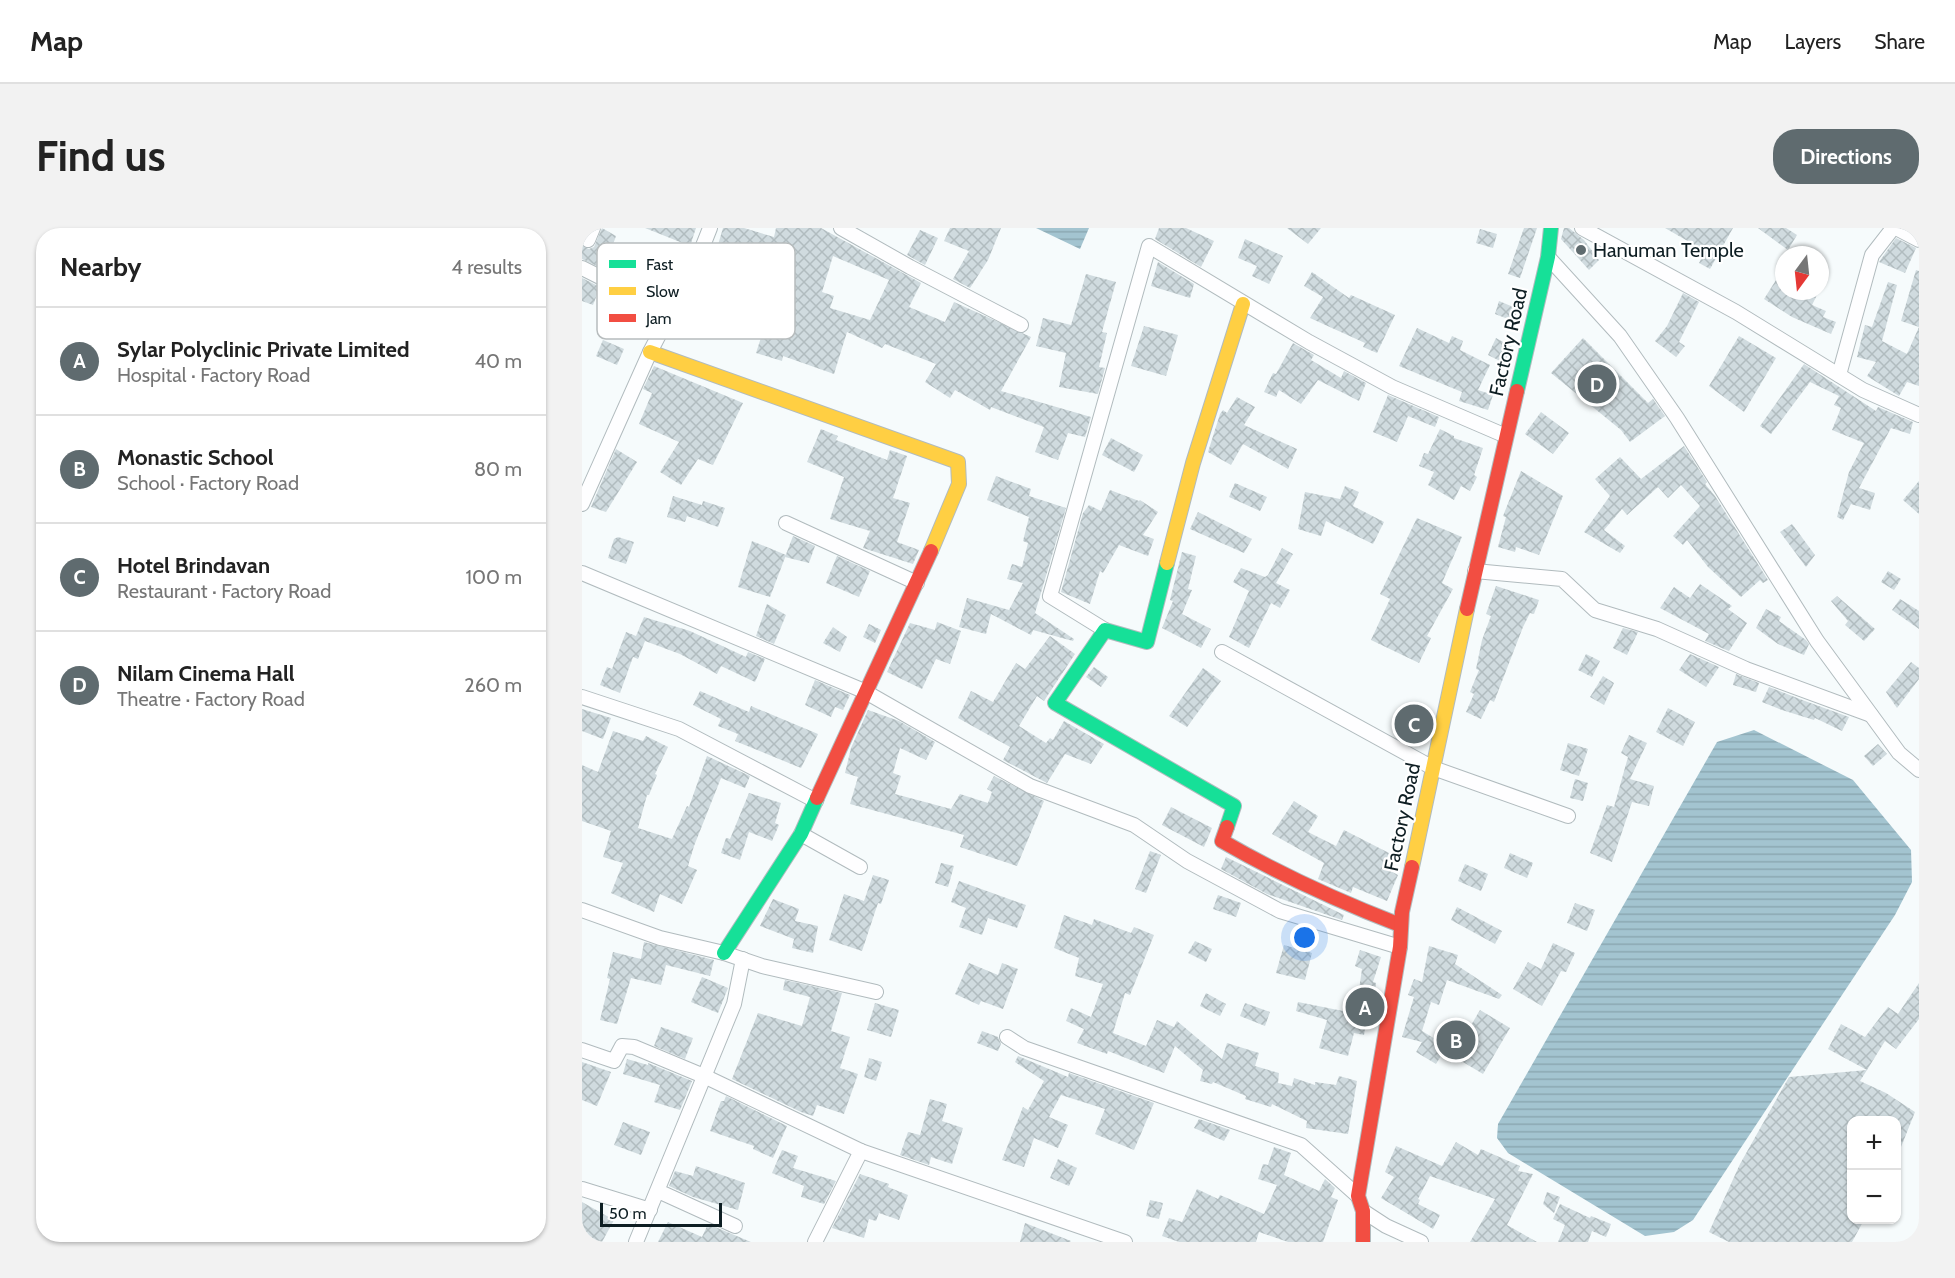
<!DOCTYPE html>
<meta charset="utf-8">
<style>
:root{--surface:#fff;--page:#f2f2f2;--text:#222;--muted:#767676;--line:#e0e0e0;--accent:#5f6b6f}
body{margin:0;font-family:Cabin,sans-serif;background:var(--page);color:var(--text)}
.controls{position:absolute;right:18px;bottom:18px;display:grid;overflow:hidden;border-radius:12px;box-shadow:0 2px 4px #0004}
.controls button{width:54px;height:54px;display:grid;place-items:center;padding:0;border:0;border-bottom:2px solid var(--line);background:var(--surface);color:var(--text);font:30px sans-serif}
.compass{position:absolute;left:1193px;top:18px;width:54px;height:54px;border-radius:50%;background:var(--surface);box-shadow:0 2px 4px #0004;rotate:195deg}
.scale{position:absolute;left:18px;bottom:15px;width:122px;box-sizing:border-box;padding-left:6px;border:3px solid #0e1e23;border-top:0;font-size:16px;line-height:21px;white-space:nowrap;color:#0e1e23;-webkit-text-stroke:4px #fff;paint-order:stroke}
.you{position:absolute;left:723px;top:710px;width:21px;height:21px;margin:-15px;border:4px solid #fff;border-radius:50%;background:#1a73e8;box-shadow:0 0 0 9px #1a73e833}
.badge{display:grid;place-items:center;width:39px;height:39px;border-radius:50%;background:var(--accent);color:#fff;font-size:20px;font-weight:700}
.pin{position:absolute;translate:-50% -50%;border:3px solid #fff;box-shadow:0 2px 6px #0006}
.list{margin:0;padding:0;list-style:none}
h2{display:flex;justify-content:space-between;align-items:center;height:78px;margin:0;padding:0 24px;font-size:26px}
h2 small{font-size:20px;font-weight:400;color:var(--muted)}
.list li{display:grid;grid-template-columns:39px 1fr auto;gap:18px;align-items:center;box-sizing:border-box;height:108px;padding:0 24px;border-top:2px solid var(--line)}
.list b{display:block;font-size:22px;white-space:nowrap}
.list p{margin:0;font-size:20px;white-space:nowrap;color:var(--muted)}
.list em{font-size:20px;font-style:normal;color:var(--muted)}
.map{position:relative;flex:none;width:1337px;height:1014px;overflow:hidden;border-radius:24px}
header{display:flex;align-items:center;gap:36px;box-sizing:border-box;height:84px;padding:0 30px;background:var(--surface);border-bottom:2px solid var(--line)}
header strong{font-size:28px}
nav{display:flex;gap:33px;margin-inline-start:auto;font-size:21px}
.intro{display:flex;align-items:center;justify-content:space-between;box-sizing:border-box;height:144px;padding:0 36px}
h1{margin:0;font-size:42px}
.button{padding:15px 27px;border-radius:24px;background:var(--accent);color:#fff;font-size:21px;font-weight:700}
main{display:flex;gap:36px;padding:0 36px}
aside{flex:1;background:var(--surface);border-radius:24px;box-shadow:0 2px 4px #0004}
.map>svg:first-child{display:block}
.water{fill:url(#water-rules)}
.building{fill:url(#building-cross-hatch);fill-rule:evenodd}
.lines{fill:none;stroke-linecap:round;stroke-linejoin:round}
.street-casing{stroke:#b1bbbe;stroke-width:16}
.fast-casing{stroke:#b1bbbe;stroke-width:16}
.slow-casing{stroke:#b1bbbe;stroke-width:16}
.jam-casing{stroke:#b1bbbe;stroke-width:16}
.street{stroke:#fefeff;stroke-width:14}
.fast{stroke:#16e098;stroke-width:14}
.slow{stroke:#ffcf43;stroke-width:14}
.jam{stroke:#f24e42;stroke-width:14}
.poi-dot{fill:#5f6b6f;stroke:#fff;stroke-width:2}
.labels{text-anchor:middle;stroke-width:4.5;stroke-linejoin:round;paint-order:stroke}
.poi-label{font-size:20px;fill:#0e1e23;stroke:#fff;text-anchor:start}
.street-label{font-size:20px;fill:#0e1e23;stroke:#fff}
.key{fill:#fff;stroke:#b7bcbd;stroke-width:1.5}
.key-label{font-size:16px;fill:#0e1e23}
</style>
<header>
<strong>Map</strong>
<nav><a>Map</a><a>Layers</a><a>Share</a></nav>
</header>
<div class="intro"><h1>Find us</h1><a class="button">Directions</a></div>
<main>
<aside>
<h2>Nearby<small>4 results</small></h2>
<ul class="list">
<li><span class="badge">A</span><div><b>Sylar Polyclinic Private Limited</b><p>Hospital · Factory Road</p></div><em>40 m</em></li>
<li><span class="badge">B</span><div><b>Monastic School</b><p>School · Factory Road</p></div><em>80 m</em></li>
<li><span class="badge">C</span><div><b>Hotel Brindavan</b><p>Restaurant · Factory Road</p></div><em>100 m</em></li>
<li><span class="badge">D</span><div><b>Nilam Cinema Hall</b><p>Theatre · Factory Road</p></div><em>260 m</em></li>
</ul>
</aside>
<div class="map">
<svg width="1337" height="1014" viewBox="0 0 1337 1014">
<defs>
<pattern id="water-rules" width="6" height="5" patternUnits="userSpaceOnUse" patternTransform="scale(1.5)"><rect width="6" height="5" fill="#a3c4d0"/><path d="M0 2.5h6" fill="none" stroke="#8ba8b2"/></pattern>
<pattern id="building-cross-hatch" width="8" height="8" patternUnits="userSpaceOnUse" patternTransform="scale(1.5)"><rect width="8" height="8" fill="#d0dbdf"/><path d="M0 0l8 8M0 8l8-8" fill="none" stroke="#b1bcbf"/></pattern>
</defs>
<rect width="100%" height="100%" fill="#f6fbfc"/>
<g class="water">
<polygon points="454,0 507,0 498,21"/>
<polygon points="1172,502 1271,552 1329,622 1330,654 1313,687 1111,992 1092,1004 1063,1008 926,925 915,910 916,896 1135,514"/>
</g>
<g class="building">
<polygon points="20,0 34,8 29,22 36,25 30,45 0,31 0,18 7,21 12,19"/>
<polygon points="63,0 114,0 108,18"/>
<path d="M141,0H162L192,9L194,0H239L339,55L327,79L363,94L372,74L449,109L419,163L509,189L503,209L486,205L476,232L453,224L462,199L409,179L408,182L373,162L368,170L343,154L354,136L303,116L300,120L265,104L252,146L201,128L200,133L174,125L186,88L140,70L152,24L135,20ZM251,28L307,52L288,92L248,80L252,68L240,64Z"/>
<polygon points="368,0 419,0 406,32 388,60 371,51 387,23 362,13"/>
<polygon points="577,0 604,0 632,13 619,39 573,11"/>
<polygon points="705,0 739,0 726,16"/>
<polygon points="942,0 955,0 938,50 926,46"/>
<polygon points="982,0 987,0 1002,12 1017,32 1007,42 979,11"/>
<polygon points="1083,0 1151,0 1128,41 1117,35 1123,23"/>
<polygon points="1176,0 1204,0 1215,7 1206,22"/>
<polygon points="898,1 915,6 911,20 894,15"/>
<polygon points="338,2 356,10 343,37 325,27"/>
<polygon points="1314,10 1334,20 1323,45 1297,34"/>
<polygon points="663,11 701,28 687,56 670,48 675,38 656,30"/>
<polygon points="576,34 612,56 608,70 569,58"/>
<polygon points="1334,42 1337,43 1337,158 1325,154 1317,168 1285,148 1294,134 1275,129 1283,97 1290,99 1306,54 1315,57 1300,113 1325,126 1337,99 1319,93"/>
<polygon points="730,44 767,70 769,67 813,87 795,125 781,119 783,115 728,90 741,69 722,58"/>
<polygon points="504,46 534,54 520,104 525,105 517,139 523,140 516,166 477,159 484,125 454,118 461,90 489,97"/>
<polygon points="0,50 18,59 11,77 0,73"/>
<polygon points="1194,52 1202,57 1202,63 1237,63 1230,77 1244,83 1241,89 1254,94 1249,106 1210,89 1182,71"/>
<polygon points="1101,65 1117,74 1097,114 1103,118 1094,129 1073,113 1085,98"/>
<polygon points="917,73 936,81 931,93 913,86"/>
<polygon points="562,98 596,107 584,148 549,138"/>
<polygon points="835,100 867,115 870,108 881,113 878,122 908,137 896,162 911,167 906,182 877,173 880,164 817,138"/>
<polygon points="1157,108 1194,130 1162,184 1127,158"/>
<polygon points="914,110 930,119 922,135 906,127"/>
<polygon points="1001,110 1066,175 1071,171 1083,188 1048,214 1039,202 969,145"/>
<polygon points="21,112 42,121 35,137 14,128"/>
<polygon points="711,115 732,127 729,132 759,150 762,143 784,155 777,173 736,152 719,176 697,162 694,169 682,164 691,145 694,146"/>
<polygon points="1222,136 1294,183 1296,179 1331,194 1328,206 1309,200 1277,260 1293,265 1288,282 1269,276 1261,292 1255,289 1267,244 1282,215 1250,202 1259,180 1252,177 1257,168 1228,154 1189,206 1178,198"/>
<polygon points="72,138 161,175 131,237 116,231 99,257 78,244 97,214 57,196 70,165 61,161"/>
<polygon points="806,167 857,189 853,199 826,188 815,214 791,204"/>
<polygon points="655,169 673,179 662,197 715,221 706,241 661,216 649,237 626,224 638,186 641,182 645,185"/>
<polygon points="959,184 987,205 971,226 943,206"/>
<polygon points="239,201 256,208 254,212 305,232 308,222 325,228 311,270 328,275 315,314 337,322 331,336 281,320 288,303 248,291 262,249 225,234"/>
<polygon points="858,201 872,208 872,210 901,220 892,247 895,249 888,263 879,258 872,272 846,257 852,244 837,238 842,225 846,226"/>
<polygon points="529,210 561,227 552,244 520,227"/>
<polygon points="1102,218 1125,254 1123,256 1133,268 1186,352 1181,355 1178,352 1159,369 1126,339 1105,312 1101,317 1091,308 1118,278 1099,257 1086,270 1076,259 1045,287 1040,281 1022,302 1043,318 1038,325 1002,304 1028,268 1013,251 1038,229 1059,251"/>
<polygon points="34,221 55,234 24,284 9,279"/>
<polygon points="939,243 981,268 957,327 934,319 933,324 916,319 924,289 921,288"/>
<polygon points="414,248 449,261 447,268 484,280 453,385 492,411 491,413 451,402 449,407 409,386 404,406 377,399 385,370 427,382 441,355 425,351 430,336 440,339 446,315 441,313 447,289 405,272"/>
<polygon points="1337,253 1337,286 1321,272"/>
<polygon points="653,255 685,269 678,283 647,269"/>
<polygon points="763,258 777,264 771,278 802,294 791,316 744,293 739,308 716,301 723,264 758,271"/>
<polygon points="528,262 557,273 558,272 576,284 561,307 572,311 566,328 537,317 521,345 518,343 508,376 479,364 501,285 507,277 519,283"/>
<polygon points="91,268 120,277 121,273 143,280 136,299 105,288 103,294 85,289"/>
<polygon points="616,284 670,311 662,325 608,301"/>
<polygon points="835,290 880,309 860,355 871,361 845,408 849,410 837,435 789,412 808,371 798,366"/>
<polygon points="1210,296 1233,327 1224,339 1198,304"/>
<polygon points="211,308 233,318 227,335 203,329"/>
<polygon points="36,309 52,314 44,336 26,330 32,311"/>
<polygon points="170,313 204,327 188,369 156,359"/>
<polygon points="700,320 711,326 694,355 708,362 698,380 689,375 667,420 647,409 667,363 651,354 659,340 683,349 686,347"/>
<polygon points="600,324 614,328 606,361 610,362 600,386 629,401 619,420 580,400 591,373 588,372"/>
<polygon points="255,328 288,343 277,369 244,355"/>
<polygon points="1306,343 1319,351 1312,362 1299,354"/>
<polygon points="1118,356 1150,378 1146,381 1165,395 1147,423 1123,413 1127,406 1078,380 1092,359 1108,370"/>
<polygon points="914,358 957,372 952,386 948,385 941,399 912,474 908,472 899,491 884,484 892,466 888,464 897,442 894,441 900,412 909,388 904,386"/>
<polygon points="1255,368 1293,401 1282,413 1263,397 1266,393 1249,373"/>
<polygon points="1318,371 1337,383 1337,401 1310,382"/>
<polygon points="185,376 204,387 192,416 174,408"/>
<polygon points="1184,381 1199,389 1197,393 1224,412 1227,416 1222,427 1196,416 1174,400"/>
<polygon points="62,389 108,403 164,429 166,424 183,431 173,454 139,438 135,446 98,426 63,413 56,431 51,429 38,465 18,457 25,439 30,441 44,404 54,408"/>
<polygon points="355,394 379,403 368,436 354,431 340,461 305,444 328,395 353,402"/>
<polygon points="287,396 299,402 293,415 281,409"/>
<polygon points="251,399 265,409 258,424 241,415"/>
<polygon points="1041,400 1056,404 1045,427 1031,420"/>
<polygon points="468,408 493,426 462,473 455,468 437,498 464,515 468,510 471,512 482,493 522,516 509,536 483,526 465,555 421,532 428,519 376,490 389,463 411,474 434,435 443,441"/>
<polygon points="1004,426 1018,433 1010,449 996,442"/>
<polygon points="1108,426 1137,439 1124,459 1097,442"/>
<polygon points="1329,434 1337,440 1337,451 1315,480 1304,464"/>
<polygon points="512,439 526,449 519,459 504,449"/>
<polygon points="621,440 639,453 605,499 587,488"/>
<polygon points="1154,446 1177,455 1174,464 1151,457"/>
<polygon points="1021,448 1032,455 1022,477 1008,469"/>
<polygon points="233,452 268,467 261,482 253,479 249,489 223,477"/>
<polygon points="1187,459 1223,473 1267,489 1260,503 1233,490 1232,492 1200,482 1180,474"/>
<polygon points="118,463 167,484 169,478 236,506 219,540 153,513 156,506 136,498 139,491 111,477"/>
<polygon points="1086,480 1113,494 1101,518 1074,504"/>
<polygon points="0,481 29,490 21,511 0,503"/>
<polygon points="286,482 317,493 353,514 344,532 318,520 311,545 319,548 313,566 369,581 378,566 406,575 410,564 405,561 412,548 462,573 435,638 378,619 382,607 268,576 276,549 263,545 269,520"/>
<polygon points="31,503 61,513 64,508 86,519 73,546 75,547 67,567 65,567 56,600 90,611 105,578 107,579 125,528 168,548 163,560 139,550 112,618 106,638 115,642 100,676 78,666 72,684 29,665 41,635 21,629 29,603 0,593 0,537 16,544"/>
<polygon points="1047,507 1065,515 1048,551 1072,558 1067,578 1050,574 1030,634 1008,625 1025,577 1032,579 1046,529 1039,525"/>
<polygon points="986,515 1006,521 997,548 978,542"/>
<polygon points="1296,516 1305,526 1291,538 1282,528"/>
<polygon points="993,551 1006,555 1001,573 988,570"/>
<polygon points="167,565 199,575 193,595 197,597 190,613 167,604 158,632 139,625 144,610 148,611"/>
<polygon points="712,573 736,588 726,604 754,618 762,602 807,625 801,639 816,647 805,673 771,659 769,665 736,651 742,635 690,606"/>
<polygon points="589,579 630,600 622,619 580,597"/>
<polygon points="568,623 579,627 564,665 553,661"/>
<polygon points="928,625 951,635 945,650 922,640"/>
<polygon points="644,629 762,687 760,692 685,666 639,641"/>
<polygon points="359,635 372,638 366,659 353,655"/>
<polygon points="883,636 906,646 899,663 876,653"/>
<polygon points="291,647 307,652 299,676 296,675 280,723 247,712 262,666 282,673"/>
<polygon points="377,653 444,677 435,700 406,690 400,707 377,699 384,680 369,674"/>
<polygon points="636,667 659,675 654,689 631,681"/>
<polygon points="191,671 217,681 213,693 236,698 231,725 210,720 212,711 178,698"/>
<polygon points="993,675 1013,682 1005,703 985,695"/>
<polygon points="875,679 920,703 913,716 869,692"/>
<polygon points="482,687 510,697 512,691 549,705 552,699 572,707 548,767 543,765 531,805 564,818 575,792 592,799 595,793 640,831 645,815 677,825 673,838 697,845 696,855 710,858 712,850 733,857 733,854 754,857 757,848 775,853 766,906 724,900 725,893 690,876 689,879 663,871 664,868 631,854 630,856 618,853 621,842 593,818 582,845 526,823 525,826 495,815 502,801 484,793 489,780 509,789 521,756 493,748 497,730 472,720"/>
<polygon points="613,713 630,721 624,734 606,725"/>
<polygon points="62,714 132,732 128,748 84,737 79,757 49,750 35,796 18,792 28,751 25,750 31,724 59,731"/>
<polygon points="971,715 993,725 984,744 979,743 960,778 931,761 946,734 959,741"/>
<polygon points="702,717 730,725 723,752 694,745"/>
<polygon points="847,718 876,727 873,736 920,767 917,771 865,752 857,777 849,774 840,803 865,818 854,836 834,824 840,814 820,809 832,769 826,767 832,751 840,754"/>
<polygon points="778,722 799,729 791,754 794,755 792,768 790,770 786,769 781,784 774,782 780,741 773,738"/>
<polygon points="387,735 416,747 420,735 436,741 421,781 399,773 397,777 373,766"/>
<polygon points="120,749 146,760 136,785 109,774"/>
<polygon points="203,752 260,765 249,803 268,809 258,840 276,846 262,886 235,877 231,888 219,884 150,851 176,785 220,798 228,769 201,762"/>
<polygon points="1337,755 1337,791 1314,821 1303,813 1285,842 1246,821 1259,796 1283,809 1306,779 1316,786"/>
<polygon points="624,765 644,776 638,788 618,778"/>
<polygon points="716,774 786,788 782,807 772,805 766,828 737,820 745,792 714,783"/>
<polygon points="293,775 317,782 309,809 285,802"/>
<polygon points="663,775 688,784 683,798 658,788"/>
<polygon points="898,782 928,800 901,846 871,828"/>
<polygon points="79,799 111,810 103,831 72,818"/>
<polygon points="400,803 416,809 419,816 416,823 395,815"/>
<polygon points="436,828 486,849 487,845 572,875 552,922 513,906 523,881 479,867 467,889 486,897 476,920 452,910 442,939 420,932 441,879 446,882 462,853 433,834"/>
<polygon points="287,830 300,834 294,853 282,849"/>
<polygon points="45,831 66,837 66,835 110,853 98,882 72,874 78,857 41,846"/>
<polygon points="0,834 29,844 15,878 0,872"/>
<polygon points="1285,842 1278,853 1304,865 1333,884 1315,929 1314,892 1269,892 1269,992 1282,992 1270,1014 1147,1014 1127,1004 1158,936 1207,849"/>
<polygon points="144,868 205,898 191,930 171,921 172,918 128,903 139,873 142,873"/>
<polygon points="348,871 365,876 360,893 381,900 370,936 349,929 347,937 318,927 326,904 338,907"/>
<polygon points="617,891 648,902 642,913 612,900"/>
<polygon points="41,894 68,904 59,927 32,917"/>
<polygon points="874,914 896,927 899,921 938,938 936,943 951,946 925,997 955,1014 888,1014 913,971 848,948 836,971 838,972 836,976 858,987 851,1001 799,970 812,949 803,944 814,918 860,938"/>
<polygon points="692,919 709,925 702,947 737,963 743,951 753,960 749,969 756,972 741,1014 706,1014 677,1004 674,1014 597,1014 580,1008 587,990 600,994 615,961 636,971 638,967 682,986 695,957 676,951 681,936 686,937"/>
<polygon points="200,922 216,928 211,940 254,953 242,976 219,969 222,958 190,945"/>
<polygon points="476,931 495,940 487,958 468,950"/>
<polygon points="114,938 163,955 156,982 111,969 87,958 93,943 111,948"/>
<polygon points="278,946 307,956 306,959 326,967 317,992 297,985 294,993 287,991 282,1010 250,1000"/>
<polygon points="965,964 978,969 972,985 961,976"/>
<polygon points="568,972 581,975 577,991 564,988"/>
<polygon points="0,974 32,992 20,1014 0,1014"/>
<polygon points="978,976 1008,990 1009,988 1029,996 1024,1009 1010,1003 1006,1014 976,1014 983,997 971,991"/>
<polygon points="86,994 120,1009 126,996 169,1014 76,1014"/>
<polygon points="443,995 489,1013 488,1014 438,1014"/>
</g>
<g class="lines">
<g class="street-casing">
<g id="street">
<polyline points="259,0 328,39 439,97"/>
<polyline points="1000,0 1154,84 1281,162 1337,187"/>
<polyline points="1314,0 1337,12"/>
<polyline points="6,12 11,0"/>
<polyline points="966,29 1038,108 1095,190 1235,413 1317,525 1337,542"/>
<polyline points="0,40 30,55"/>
<polyline points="1257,147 1290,27 1311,0"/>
<polyline points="0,276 68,124 113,38 128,0"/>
<polyline points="204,295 335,355"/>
<polyline points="893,343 980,351 1013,382 1075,401 1164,441 1289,487"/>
<polyline points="0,345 282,463 448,558 552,597 605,633 698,683 818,719"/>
<polyline points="523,402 468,368 567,18 727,114 810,159 924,208"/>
<polyline points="640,424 851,540 986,588"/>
<polyline points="0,469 97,501 234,573"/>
<polyline points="219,606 278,639"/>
<polyline points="0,682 78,710 142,725 180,738 294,764"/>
<polyline points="425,809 442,820 719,917 776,968"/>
<polyline points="0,822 32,833 40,818 52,819 124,849 279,923 543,1014"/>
<polyline points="0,961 68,982"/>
<polyline points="76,963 153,998"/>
<polyline points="781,983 804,998 839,1014"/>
<polyline points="54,1014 152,776 161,731"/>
<polyline points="233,1014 279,923"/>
</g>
</g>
<g class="fast-casing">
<g id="fast">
<polyline points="935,163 966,29 969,0"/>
<polyline points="585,335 565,414 523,402 473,475 652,578 645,599"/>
<polyline points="142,725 219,606 235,570"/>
</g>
</g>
<g class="slow-casing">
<g id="slow">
<polyline points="68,124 376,234 377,256 349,323"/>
<polyline points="585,335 611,235 661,76"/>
<polyline points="830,639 885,381"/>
</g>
</g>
<g class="jam-casing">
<g id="jam">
<polyline points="885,381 935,163"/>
<polyline points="235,570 349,323"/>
<path d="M645,599L640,613C697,646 756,673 818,697"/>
<polyline points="781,1014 781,983 776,968 818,719 820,684 830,639"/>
</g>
</g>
<use href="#street" class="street"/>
<use href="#fast" class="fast"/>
<use href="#slow" class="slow"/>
<use href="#jam" class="jam"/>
</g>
<circle class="poi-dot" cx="999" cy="22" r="6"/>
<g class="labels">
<g class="poi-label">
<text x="1011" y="29">Hanuman Temple</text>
</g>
<g class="street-label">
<text transform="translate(926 114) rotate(-77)" y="7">Factory Road</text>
<text transform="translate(820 589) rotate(-78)" y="7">Factory Road</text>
</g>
</g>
<rect x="15" y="15" width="198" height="96" rx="9" class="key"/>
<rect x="27" y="32" width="27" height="8" fill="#16e098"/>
<rect x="27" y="59" width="27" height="8" fill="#ffcf43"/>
<rect x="27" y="86" width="27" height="8" fill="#f24e42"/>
<g class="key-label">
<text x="64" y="42">Fast</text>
<text x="64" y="69">Slow</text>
<text x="64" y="96">Jam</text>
</g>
</svg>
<div class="controls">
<button>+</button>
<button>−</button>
</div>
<svg class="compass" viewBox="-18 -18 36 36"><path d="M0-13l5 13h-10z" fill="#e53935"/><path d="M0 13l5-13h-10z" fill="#767676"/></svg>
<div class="scale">50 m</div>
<div class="you"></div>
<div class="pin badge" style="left:783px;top:779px">A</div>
<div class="pin badge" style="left:874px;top:812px">B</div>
<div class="pin badge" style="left:832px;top:496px">C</div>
<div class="pin badge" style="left:1015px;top:156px">D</div>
</div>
</main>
